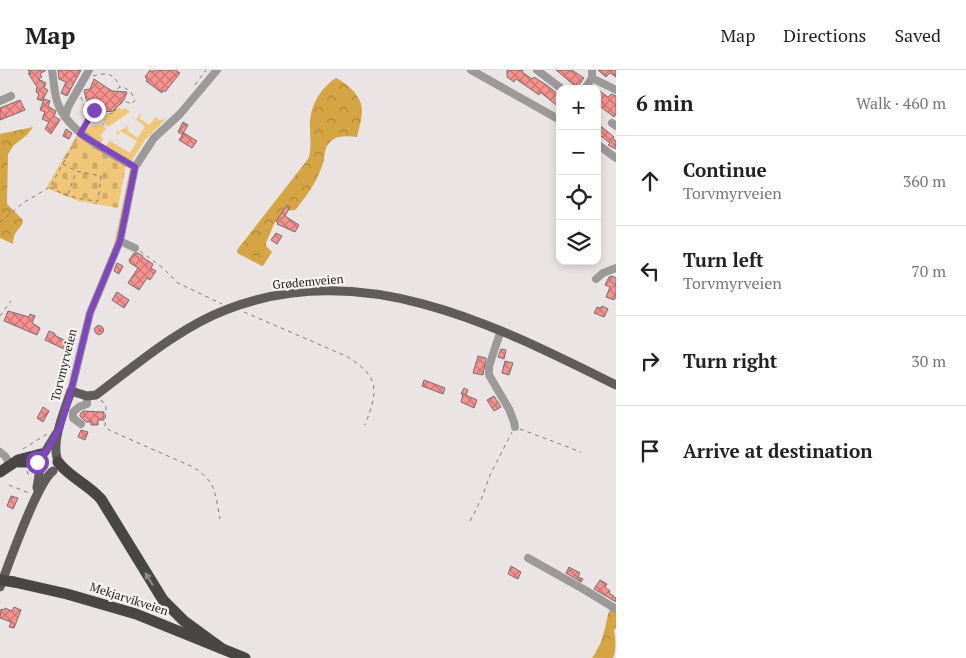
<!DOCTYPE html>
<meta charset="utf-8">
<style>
:root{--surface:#fff;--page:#f6f6f6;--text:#222;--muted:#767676;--line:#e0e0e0}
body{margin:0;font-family:"PT Serif",serif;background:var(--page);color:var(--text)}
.controls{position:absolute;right:15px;top:15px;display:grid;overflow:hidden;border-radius:10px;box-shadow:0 2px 8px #0003}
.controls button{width:45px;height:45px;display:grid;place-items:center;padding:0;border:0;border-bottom:1px solid var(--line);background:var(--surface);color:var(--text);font:25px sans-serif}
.stop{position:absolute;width:15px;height:15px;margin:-11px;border:4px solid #7e47be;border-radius:50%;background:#fff}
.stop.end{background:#7e47be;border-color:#fff;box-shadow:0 1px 5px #0008}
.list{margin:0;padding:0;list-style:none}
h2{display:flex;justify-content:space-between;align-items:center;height:65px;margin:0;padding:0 20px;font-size:21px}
h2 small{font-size:16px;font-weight:400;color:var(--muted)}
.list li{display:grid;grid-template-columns:32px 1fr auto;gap:15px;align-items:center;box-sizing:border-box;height:90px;padding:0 20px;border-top:1px solid var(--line)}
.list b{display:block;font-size:19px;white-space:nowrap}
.list p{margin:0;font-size:16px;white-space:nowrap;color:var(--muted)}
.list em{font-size:16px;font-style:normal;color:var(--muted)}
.icon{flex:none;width:28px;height:28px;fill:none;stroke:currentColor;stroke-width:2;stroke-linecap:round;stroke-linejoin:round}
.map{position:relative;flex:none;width:616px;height:588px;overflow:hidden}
header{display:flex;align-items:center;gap:30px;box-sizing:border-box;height:70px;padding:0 25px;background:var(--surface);border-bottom:1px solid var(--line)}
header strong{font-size:24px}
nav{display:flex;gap:28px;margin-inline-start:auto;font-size:18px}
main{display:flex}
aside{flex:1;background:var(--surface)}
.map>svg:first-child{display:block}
.grass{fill:#f0c677}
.forest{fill:url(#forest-crowns)}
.cemetery{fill:url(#cemetery-stones)}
.building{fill:url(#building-cross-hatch);stroke:#747070}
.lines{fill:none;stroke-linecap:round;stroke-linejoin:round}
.path{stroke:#807d7c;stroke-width:1;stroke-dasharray:4 4;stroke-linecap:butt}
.minor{stroke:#9c9a99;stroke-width:8}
.major{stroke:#5f5c5a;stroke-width:9}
.highway{stroke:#494745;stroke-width:11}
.highway-bridge{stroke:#494745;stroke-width:11}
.oneway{fill:#8f8c8a}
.route{stroke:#7e47be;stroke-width:6}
.labels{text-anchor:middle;stroke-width:4.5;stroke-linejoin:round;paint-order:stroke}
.street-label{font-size:12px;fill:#1f1e1d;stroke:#f7f3f1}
</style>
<header>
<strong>Map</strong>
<nav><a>Map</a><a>Directions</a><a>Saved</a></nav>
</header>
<main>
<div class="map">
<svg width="616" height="588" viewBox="0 0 616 588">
<defs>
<pattern id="forest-crowns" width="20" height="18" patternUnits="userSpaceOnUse" patternTransform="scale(1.25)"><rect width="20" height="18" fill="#d5a544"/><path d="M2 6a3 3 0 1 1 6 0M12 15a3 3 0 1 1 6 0" fill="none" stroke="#ac8638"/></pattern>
<pattern id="cemetery-stones" width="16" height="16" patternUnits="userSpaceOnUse" patternTransform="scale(1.25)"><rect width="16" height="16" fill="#f0c677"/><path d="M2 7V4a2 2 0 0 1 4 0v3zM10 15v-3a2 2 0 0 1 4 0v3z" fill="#cdaa66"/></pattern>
<pattern id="building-cross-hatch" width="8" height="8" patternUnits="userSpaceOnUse" patternTransform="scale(1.25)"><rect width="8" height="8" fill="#f9918e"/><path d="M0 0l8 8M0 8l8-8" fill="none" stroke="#c97673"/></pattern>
</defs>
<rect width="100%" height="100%" fill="#eae5e4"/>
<g class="grass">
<polygon points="119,37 122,40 125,38 130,42 108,57 103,52 106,44 116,42 115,40"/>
<polygon points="140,44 142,44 139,48 149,55 156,47 159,50 166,49 145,70 131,92 106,76 112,67 110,71 130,83 137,71 120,61 118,65 116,63 128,56 127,60 137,68 145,57 137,50 134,53"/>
<path d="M101,54L106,59L100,66L104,69L100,73L85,62C88,53 94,57 101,54Z"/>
<polygon points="130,99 131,102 119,165 81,265 86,243 113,178"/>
</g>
<g class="forest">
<path d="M336,8C346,13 358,23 361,34C364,43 359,58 357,67C349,66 338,65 331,71C325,76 325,83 324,90C319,108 309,123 297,138L295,140L284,141L274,154L266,173V176L272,182L263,196H262L237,183V180L308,89C312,79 310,68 310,58C309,38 319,19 336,8Z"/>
<path d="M33,57L27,65L14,75L8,84L7,134L23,150C21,161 14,158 13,174L0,168V64Z"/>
<path d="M612,539H616V557L614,561C616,568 616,582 613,588H592C604,571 604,560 609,541Z"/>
</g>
<polygon class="cemetery" points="77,65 126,94 118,138 78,131 46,118"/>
<g class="building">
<polygon points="28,0 46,0 40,4 42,7 38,9 46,13 44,18 48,20 42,31 37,29 39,24 36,22 37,17 28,3 31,4"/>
<polygon points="58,0 81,0 67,26 61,23 66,12 59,9"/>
<polygon points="150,0 152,2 154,0 176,0 180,3 165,22 163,20 162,23 146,11 147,9 145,7"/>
<polygon points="507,0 523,0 522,2 532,9 534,7 548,16 560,26 560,38 540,22 539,25 516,9 514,12 507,7"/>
<polygon points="556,0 572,0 584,8 578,16 576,14 575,16"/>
<polygon points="598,0 616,0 616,7 610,3 606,7"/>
<polygon points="94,9 112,21 127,22 124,30 114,40 115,41 102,42 88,37 90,35 86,29 84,20 90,19"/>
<polygon points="597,19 608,27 611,24 616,26 616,44 614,47 597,34"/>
<polygon points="44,29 50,31 48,36 56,41 54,46 60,50 51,64 45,59 49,52 42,49 45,42 40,40"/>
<polygon points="20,30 25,40 0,50 0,38"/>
<polygon points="183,52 188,55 182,65 178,62"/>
<polygon points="597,53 614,67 613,69 616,71 616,79 608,75 610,73 597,63"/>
<polygon points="66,59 72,63 69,69 63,66"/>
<polygon points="184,63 197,71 192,78 179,70"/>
<polygon points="287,135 290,137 285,146 299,155 295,162 277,154 278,153 276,151"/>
<polygon points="276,163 282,166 277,174 271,170"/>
<polygon points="134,183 138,183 143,186 142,187 153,194 151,198 156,201 150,210 147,208 139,220 128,213 138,198 130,193 129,190"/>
<polygon points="117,193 123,196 119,204 114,201"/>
<polygon points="612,206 616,208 616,227 614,230 606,227 610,217 605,215 609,207"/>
<polygon points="117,222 129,230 124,238 112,230"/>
<polygon points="602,236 608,239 604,247 594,243 597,237 600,238"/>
<polygon points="8,241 29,247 30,244 35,246 32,253 40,258 37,265 4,251"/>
<circle cx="99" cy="260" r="4.5"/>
<polygon points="49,261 54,263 56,266 66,271 64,279 45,270"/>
<polygon points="501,279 506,280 504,289 498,287"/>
<polygon points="478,286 486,288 483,305 473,303"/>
<polygon points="505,291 513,293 509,305 502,303"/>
<polygon points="424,310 445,318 443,324 422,316"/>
<polygon points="464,318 468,320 466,325 477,330 474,338 461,332 463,325 461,324"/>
<polygon points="494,326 501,337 494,341 487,330"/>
<polygon points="43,337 49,341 43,352 37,348"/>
<polygon points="83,341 104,342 104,350 98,350 98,355 91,355 91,352 86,352 80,346 80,344"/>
<polygon points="81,360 88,362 85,370 78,367"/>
<polygon points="11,426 18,428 13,439 7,436"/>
<polygon points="511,496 521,502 518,509 508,504"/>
<polygon points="569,497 580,503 578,507 583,509 581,512 566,503"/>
<polygon points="600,510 607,514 605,517 610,521 609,523 616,528 616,532 594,519"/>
<polygon points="14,537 21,540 14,558 9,557 11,552 0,548 1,539 4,540 5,538 12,541"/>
</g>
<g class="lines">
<g class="path">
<path d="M93,6C108,2 113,3 120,17"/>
<polyline points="195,15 206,0"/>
<polyline points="81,27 87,44"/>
<path d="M94,40C101,44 108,45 116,42L115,39L124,31L132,34L135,30C132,23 129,18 120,17L114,21"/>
<polyline points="102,53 107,59"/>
<polyline points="84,56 94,39"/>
<path d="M50,117C64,126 82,130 98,131L101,106L76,101L63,94"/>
<polyline points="68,124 76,102"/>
<polyline points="0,152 23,133 50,117 77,68"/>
<polyline points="140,181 163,198 178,213 222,234"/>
<path d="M244,242L346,286C381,307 378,321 365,355"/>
<polyline points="0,246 11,231"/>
<path d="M101,330L106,336L105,357L111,361L193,397C217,412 215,424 220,449"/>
<polyline points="520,359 581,382"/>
<polyline points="23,379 47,364"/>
<polyline points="27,401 30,409"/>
<polyline points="9,415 29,423"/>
<polyline points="470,451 481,430 490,405 512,362"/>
</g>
<g class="minor">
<path d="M52,0C54,11 54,24 58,34C69,63 110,83 135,97"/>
<polyline points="471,0 560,50"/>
<polyline points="537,0 562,19"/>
<polyline points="592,8 616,20"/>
<polyline points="585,19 592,8 592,0"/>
<polyline points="0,31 11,26"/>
<polyline points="65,47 68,37 89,0"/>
<polyline points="612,53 616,56"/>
<polyline points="597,74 616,88"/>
<polyline points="120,171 135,178"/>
<polyline points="596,209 603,203 616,198"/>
<polyline points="501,260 489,296 489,305 509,339 514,352 515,357"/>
<polyline points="71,321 90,243 120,171 135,97 154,68 180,44 217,0"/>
<polyline points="81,354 73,348 73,342 79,337 87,334 87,326"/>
<polyline points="0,382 5,386 10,394"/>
<polyline points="528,488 585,520 616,539"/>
</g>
<g class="major">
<polyline points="45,382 56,364"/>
<path d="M57,388C52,369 65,339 71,321L87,326L96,325C137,294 180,257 228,239C364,187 497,256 616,315"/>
<polyline points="37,418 40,398"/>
<path d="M0,517C9,494 37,412 53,401"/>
</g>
<g class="highway">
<polyline points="19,392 29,392 38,396"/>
<path d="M58,392C69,407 88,414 101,429L163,530L184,551L221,578"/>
<polyline points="0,402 18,390 41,384"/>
<polyline points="14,512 67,524 136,544 245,588"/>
</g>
<polyline class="highway-bridge" points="0,510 14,512"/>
</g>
<defs><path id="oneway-solid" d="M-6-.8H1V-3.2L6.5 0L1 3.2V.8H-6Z" transform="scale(1.25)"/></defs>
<use class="oneway" href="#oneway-solid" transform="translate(149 509) rotate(-122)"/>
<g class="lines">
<polyline class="route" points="37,392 39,386 48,379 60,358 71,321 90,243 120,171 135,97 80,64 94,40"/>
</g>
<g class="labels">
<g class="street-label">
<text transform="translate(308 212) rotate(-5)" y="4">Grødemveien</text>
<text transform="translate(64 295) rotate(-76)" y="4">Torvmyrveien</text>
<text transform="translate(129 529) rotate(18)" y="4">Mekjarvikveien</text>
</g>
</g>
</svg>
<div class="controls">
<button>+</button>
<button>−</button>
<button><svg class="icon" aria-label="locate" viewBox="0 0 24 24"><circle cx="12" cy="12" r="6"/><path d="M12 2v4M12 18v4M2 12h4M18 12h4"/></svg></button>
<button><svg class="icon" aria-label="layers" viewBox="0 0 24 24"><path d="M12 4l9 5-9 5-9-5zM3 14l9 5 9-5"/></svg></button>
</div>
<div class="stop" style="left:37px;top:392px"></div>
<div class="stop end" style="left:94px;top:40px"></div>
</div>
<aside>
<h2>6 min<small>Walk · 460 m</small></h2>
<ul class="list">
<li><svg class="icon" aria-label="ahead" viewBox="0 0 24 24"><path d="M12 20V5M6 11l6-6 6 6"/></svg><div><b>Continue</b><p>Torvmyrveien</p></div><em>360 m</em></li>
<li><svg class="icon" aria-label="left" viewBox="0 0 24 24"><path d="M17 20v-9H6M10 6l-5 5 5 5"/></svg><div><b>Turn left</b><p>Torvmyrveien</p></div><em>70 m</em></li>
<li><svg class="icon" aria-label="right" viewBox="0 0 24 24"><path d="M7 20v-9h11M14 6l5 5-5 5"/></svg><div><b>Turn right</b></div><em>30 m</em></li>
<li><svg class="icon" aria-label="arrive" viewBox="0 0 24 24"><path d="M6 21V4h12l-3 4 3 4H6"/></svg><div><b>Arrive at destination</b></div></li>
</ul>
</aside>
</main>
